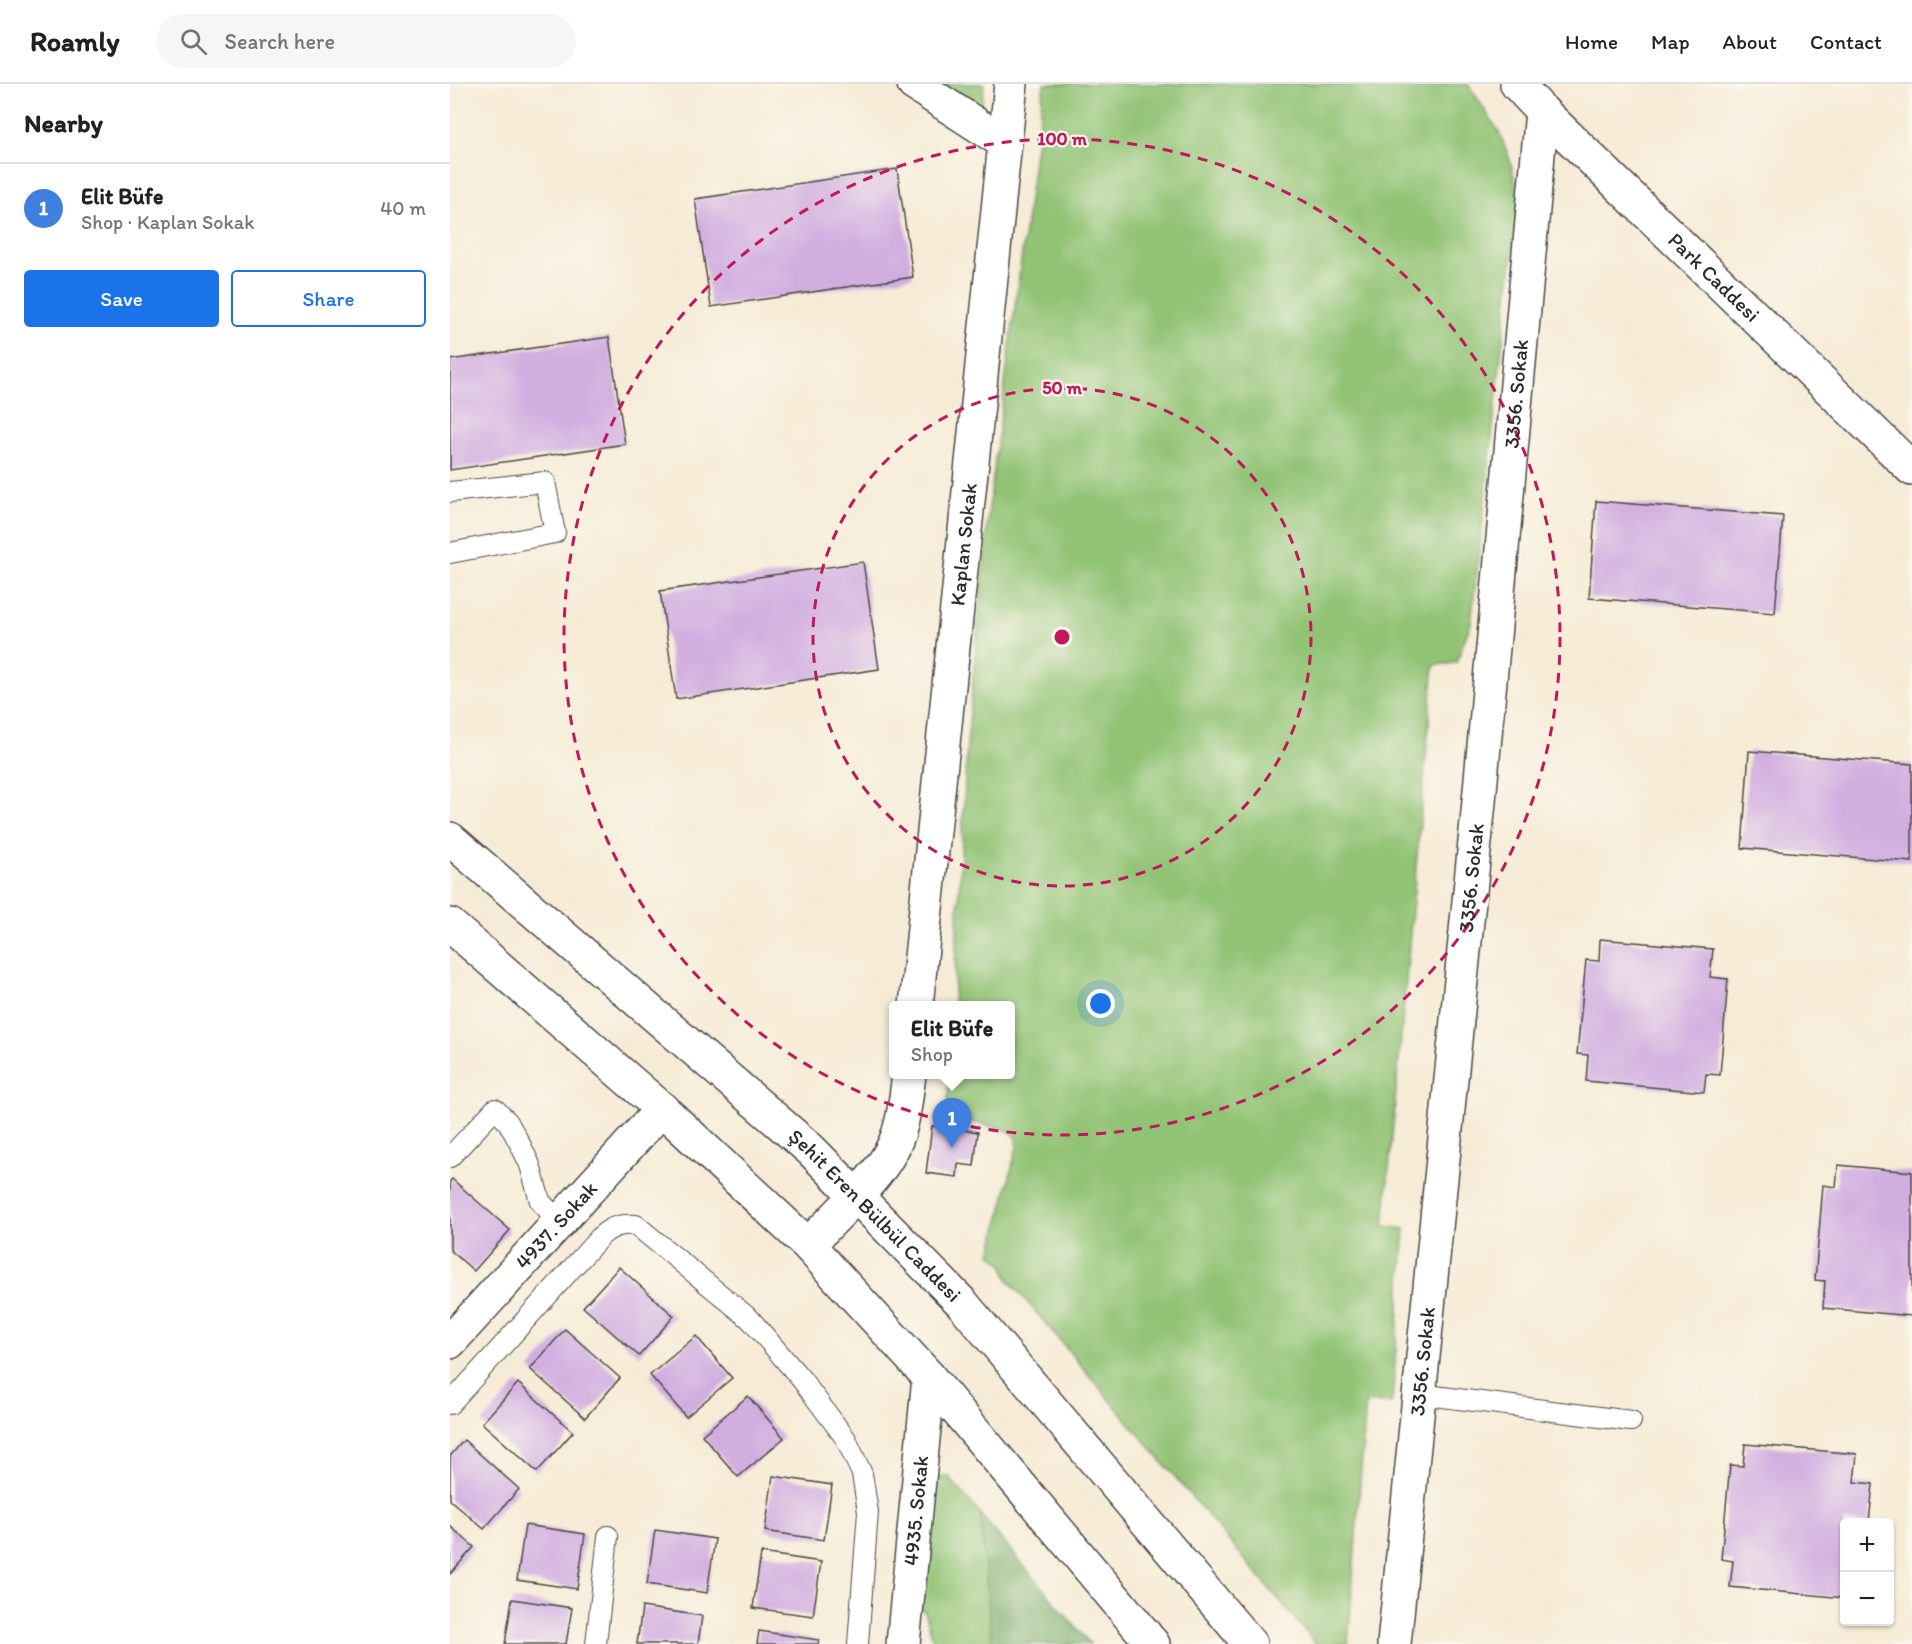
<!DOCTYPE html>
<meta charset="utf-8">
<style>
:root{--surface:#fff;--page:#f6f6f6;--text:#202124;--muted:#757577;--line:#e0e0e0;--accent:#1a73e8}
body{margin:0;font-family:Itim,sans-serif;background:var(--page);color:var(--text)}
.controls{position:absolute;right:18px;bottom:18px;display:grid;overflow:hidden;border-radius:6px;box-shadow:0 2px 4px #0004}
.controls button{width:54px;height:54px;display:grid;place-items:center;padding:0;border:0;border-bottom:2px solid var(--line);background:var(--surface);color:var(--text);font:30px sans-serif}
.you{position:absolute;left:651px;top:920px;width:21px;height:21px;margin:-15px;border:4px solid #fff;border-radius:50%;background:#1a73e8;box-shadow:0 0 0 9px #1a73e833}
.badge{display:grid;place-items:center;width:39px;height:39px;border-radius:50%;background:var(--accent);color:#fff;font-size:20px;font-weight:700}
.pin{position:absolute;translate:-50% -50px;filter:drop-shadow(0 2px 3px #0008)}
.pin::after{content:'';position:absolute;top:32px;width:21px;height:18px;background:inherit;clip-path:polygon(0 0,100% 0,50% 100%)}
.popup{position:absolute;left:439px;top:917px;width:126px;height:78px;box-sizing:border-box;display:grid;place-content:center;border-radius:6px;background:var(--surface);filter:drop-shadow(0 2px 4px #0005);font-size:20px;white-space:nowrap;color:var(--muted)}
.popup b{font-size:22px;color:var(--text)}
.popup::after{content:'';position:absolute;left:50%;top:100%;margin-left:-12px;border:12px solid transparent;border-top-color:var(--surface)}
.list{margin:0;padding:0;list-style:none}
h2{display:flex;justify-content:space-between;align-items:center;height:78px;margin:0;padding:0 24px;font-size:26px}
h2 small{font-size:20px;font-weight:400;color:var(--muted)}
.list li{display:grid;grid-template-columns:39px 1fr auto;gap:18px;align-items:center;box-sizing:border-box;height:90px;padding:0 24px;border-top:2px solid var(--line)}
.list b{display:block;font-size:22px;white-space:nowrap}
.list p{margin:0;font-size:20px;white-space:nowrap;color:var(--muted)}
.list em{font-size:20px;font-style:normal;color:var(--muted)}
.actions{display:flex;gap:12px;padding:18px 24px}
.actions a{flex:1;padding:14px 0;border:2px solid var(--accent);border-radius:6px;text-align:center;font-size:21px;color:var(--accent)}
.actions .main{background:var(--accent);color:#fff}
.icon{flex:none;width:33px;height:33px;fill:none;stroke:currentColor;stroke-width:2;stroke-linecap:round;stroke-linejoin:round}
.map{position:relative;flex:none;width:1462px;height:1560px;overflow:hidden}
header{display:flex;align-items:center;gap:36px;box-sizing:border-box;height:84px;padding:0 30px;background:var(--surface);border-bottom:2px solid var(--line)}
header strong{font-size:28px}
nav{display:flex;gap:33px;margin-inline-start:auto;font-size:21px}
.search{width:420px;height:54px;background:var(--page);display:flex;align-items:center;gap:15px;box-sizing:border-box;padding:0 21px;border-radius:33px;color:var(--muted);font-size:22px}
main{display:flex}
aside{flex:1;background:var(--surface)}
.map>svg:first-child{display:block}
.green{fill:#91c374;stroke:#5e7750;stroke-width:1.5}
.forest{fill:#74a966;stroke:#506a48;stroke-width:1.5}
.building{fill:#d1aee0}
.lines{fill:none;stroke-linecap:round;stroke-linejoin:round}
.service-casing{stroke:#494845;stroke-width:22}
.minor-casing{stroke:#494845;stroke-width:36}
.tertiary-casing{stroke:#494845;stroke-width:36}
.secondary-casing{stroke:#494845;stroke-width:36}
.service{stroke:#fff;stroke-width:20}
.minor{stroke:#fff;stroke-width:33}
.tertiary{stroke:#fff;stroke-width:33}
.secondary{stroke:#fff;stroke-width:33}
.ring{fill:none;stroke:#c2185b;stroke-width:3;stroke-dasharray:10 8}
.labels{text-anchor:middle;stroke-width:4.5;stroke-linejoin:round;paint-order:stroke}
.street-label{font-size:21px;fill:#2b2b2b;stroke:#fbf7ec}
.centre{fill:#c2185b;stroke:#fbf7ec;stroke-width:3}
.ring-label{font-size:18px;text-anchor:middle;font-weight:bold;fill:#c2185b;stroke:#fbf7ec;stroke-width:4.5;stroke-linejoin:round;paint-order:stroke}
</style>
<header>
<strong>Roamly</strong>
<div class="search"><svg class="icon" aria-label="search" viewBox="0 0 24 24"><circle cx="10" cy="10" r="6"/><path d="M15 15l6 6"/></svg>Search here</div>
<nav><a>Home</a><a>Map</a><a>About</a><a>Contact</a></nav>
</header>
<main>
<aside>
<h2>Nearby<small></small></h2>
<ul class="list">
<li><span class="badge" style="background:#3f7fe0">1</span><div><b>Elit Büfe</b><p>Shop · Kaplan Sokak</p></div><em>40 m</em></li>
</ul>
<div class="actions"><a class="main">Save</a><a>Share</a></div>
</aside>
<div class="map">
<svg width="1462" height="1560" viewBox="0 0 1462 1560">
<rect width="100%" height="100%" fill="#fbf7ec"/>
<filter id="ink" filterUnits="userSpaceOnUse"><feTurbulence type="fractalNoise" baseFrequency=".0167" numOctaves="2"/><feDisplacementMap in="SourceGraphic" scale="12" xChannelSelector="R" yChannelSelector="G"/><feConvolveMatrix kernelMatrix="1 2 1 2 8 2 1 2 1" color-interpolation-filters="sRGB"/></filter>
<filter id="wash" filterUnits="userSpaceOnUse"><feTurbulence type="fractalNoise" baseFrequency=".008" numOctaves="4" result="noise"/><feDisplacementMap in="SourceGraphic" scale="24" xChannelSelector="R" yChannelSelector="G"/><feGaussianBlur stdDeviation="1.35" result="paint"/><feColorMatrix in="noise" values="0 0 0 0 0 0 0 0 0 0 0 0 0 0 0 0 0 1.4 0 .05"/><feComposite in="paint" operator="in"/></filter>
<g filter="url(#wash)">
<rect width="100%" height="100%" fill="#f6ebd6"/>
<g class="green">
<polygon points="489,0 534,0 531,29"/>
<polygon points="594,0 1018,0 1049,48 1060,76 1069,114 1021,539 1006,579 984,581 934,1142 955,1145 942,1319 916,1318 898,1560 866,1560 558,1195 553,1181 541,1170 567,1063 566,1053 559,1047 497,1032 499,991 560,990 560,922 503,921 517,662 538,431"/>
<polygon points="498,1392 640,1560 484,1560 475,1527 465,1525 481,1394"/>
</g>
<polygon class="forest" points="530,1430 640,1560 542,1560"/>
<g id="blocks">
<g class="building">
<polygon points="447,85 463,193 261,223 245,115"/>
<polygon points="159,253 175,360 0,386 0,276"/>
<polygon points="1146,417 1333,432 1325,529 1139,514"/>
<polygon points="413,478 429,585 226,615 210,507"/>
<polygon points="1299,667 1462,680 1462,778 1292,764"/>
<polygon points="1150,855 1263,865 1260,893 1278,895 1270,991 1256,990 1254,1008 1136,997 1138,971 1127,970 1136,876 1149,877"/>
<polygon points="482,1042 528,1048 524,1082 508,1080 507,1093 476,1089"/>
<polygon points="1388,1081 1462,1088 1462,1232 1373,1224 1375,1197 1365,1196 1373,1101 1386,1103"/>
<polygon points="2,1095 60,1146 24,1187 0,1166 0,1097"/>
<polygon points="169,1183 224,1232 189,1272 133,1223"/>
<polygon points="115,1245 170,1294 135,1334 80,1285"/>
<polygon points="246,1252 282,1294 236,1333 200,1291"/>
<polygon points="68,1299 123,1348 87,1388 32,1339"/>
<polygon points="298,1312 334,1354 288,1393 252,1351"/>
<polygon points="14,1356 69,1405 34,1445 0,1416 0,1372"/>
<polygon points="1295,1360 1407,1370 1404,1398 1423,1400 1419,1438 1394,1438 1394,1514 1280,1503 1283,1477 1271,1475 1280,1381 1293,1382"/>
<polygon points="323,1392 382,1401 374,1456 315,1447"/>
<polygon points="75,1441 135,1450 127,1505 67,1496"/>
<polygon points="0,1442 24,1463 0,1490"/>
<polygon points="205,1446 265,1455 257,1509 197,1500"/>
<polygon points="311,1469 371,1478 363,1532 303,1524"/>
<polygon points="62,1515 122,1524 116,1560 55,1560"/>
<polygon points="192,1523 252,1532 248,1560 187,1560"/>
<polygon points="309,1547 369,1556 368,1560 307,1560"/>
</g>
</g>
</g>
<g filter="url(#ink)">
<use href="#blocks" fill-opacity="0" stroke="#494845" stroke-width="1.5"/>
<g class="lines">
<g class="service-casing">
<g id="service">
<polyline points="0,408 95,398 105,449 0,469"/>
<polyline points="0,1073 45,1025 58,1038 71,1062 80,1081 90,1117 109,1138"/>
<polyline points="969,1310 1181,1337"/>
<path d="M0,1320L151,1152C162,1142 171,1140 186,1141L300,1235L352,1296L396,1355L412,1390L418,1428L408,1560"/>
<polyline points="146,1560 158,1452"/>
</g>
</g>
<g class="minor-casing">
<g id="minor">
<polyline points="464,0 555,59"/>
<path id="s1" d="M466,922L561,0"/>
<path d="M407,1111C449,1068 452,1048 459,990"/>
<path id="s2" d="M0,1258L212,1025"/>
<path id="s3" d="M453,1560L479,1293"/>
<path id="s4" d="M944,1560L1028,728L1092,27"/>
</g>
</g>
<g class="tertiary-casing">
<g id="tertiary">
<path id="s5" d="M1067,0L1092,27L1462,385"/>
</g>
</g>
<g class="secondary-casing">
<g id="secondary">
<path id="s6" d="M0,755L361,1066L512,1219L800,1560"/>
<polyline points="0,841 212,1025 358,1161 479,1293 703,1560"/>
<polyline points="358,1161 407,1111"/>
</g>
</g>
<use href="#service" class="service"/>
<use href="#minor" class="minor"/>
<use href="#tertiary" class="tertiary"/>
<use href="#secondary" class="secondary"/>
</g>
</g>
<g class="ring">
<circle cx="612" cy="553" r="249"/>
<circle cx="612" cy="553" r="498"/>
</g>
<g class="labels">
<g class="street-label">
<text dy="7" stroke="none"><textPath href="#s5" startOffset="276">Park Caddesi</textPath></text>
<text dy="7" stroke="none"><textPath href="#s4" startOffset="1256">3356. Sokak</textPath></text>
<text dy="7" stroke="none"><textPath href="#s1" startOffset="464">Kaplan Sokak</textPath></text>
<text dy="7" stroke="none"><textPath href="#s4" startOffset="770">3356. Sokak</textPath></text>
<text dy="7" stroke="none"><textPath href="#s6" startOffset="568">Şehit Eren Bülbül Caddesi</textPath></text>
<text dy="7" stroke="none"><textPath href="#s2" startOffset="158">4937. Sokak</textPath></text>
<text dy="7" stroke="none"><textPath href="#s4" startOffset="284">3356. Sokak</textPath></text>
<text dy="7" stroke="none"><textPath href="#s3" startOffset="134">4935. Sokak</textPath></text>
</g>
</g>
<circle cx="612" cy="553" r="9" class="centre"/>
<g class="ring-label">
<text x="612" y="61">100 m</text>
<text x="612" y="310">50 m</text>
</g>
</svg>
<div class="controls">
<button>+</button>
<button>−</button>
</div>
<div class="you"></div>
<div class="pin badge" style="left:502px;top:1064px;background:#3f7fe0">1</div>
<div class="popup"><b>Elit Büfe</b>Shop</div>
</div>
</main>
